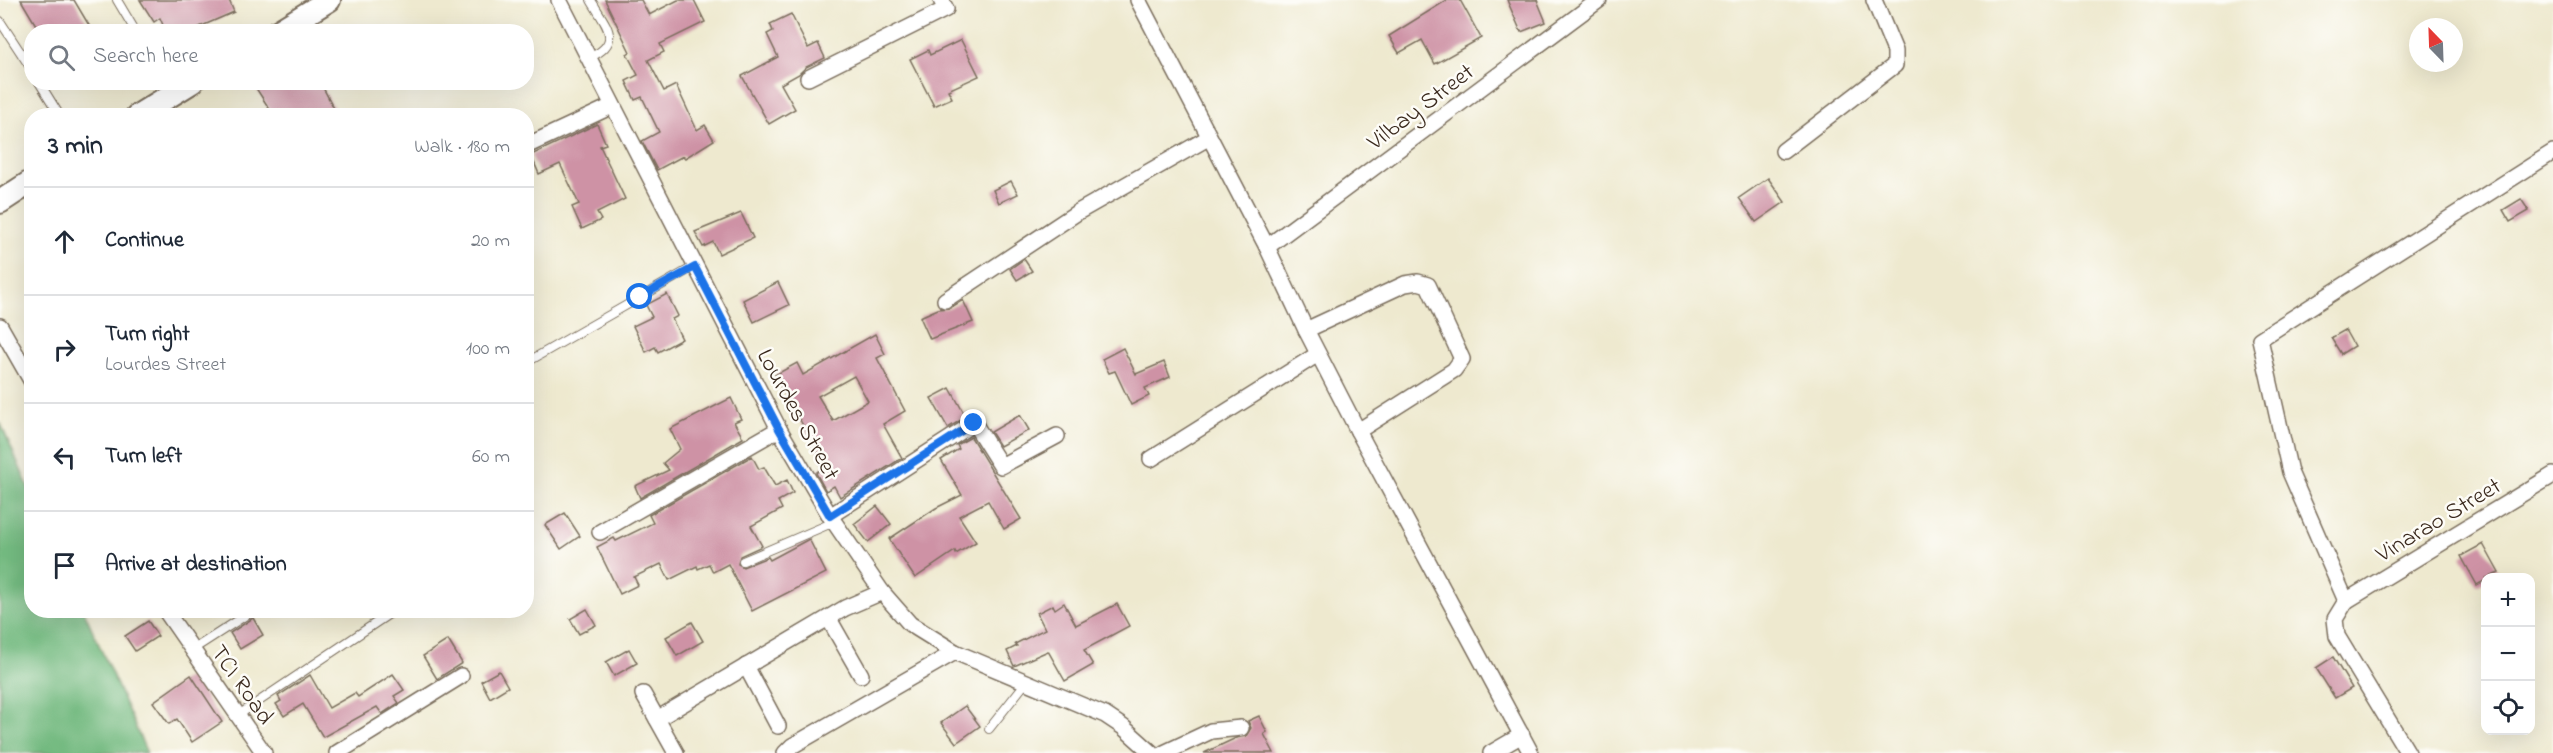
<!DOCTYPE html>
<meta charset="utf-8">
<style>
:root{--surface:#fff;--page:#f2f2f3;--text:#1f2937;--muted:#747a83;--line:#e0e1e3}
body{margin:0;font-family:"Indie Flower",sans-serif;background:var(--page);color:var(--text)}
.controls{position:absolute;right:18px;bottom:18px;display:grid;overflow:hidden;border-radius:12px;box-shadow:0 6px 24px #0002}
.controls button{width:54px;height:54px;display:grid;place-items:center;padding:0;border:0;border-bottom:2px solid var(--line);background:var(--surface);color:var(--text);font:30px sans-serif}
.compass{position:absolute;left:2409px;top:18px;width:54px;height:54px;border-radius:50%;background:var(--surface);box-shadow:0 6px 24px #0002;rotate:337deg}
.stop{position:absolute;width:18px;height:18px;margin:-14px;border:4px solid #1a73e8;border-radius:50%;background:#fff}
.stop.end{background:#1a73e8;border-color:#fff;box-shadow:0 2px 6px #0008}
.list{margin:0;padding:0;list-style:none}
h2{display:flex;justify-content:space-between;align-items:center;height:78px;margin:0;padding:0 24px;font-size:26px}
h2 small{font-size:20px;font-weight:400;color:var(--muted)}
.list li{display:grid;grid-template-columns:39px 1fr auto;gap:18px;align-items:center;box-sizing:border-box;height:108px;padding:0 24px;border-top:2px solid var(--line)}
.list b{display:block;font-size:22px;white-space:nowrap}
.list p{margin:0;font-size:20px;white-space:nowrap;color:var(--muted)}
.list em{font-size:20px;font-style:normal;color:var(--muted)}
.icon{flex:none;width:33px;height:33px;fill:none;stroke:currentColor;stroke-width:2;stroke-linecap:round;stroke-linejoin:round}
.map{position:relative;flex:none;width:2553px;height:753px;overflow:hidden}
.search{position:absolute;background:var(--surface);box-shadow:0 6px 24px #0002;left:24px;top:24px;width:510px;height:66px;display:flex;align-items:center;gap:15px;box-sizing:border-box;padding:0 21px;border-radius:24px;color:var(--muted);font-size:22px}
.panel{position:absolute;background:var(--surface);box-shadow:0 6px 24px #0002;left:24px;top:108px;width:510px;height:510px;border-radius:24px}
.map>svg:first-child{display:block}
.forest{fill:#73ba80;stroke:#57724f;stroke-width:1.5}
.building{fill:#ce92a5;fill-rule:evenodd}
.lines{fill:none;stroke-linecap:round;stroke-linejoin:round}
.lane-casing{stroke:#7a6d5c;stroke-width:10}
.street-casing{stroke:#7a6d5c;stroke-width:18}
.primary-casing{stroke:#7a6d5c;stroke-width:26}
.lane{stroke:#fff;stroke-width:8}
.street{stroke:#fff;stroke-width:15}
.primary{stroke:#fff;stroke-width:22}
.route{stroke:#1a73e8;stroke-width:8}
.labels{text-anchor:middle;stroke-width:5;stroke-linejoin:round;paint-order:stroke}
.street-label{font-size:24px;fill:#3b2a1e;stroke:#fdfcf7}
</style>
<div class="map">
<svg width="2553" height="753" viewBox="0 0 2553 753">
<rect width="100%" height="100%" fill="#fdfcf7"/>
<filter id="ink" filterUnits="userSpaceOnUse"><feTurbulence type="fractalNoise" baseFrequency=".0167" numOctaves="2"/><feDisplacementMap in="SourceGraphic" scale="12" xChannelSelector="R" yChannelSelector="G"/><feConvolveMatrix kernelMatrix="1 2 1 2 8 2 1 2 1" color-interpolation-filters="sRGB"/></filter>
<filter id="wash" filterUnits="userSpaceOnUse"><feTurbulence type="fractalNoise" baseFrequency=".008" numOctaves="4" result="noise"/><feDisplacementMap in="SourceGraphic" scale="24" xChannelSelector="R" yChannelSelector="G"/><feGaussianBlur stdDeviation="1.35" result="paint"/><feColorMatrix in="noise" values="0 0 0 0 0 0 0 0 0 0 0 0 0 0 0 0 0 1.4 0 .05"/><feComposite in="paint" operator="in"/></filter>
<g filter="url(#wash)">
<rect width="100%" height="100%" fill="#eee9cf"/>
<polygon class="forest" points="0,422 31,493 32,610 84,611 147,753 0,753"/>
<g id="blocks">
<g class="building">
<polygon points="21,0 74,0 93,32 40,32"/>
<polygon points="140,0 229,0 234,12 188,32 166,32 160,18 154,22"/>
<polygon points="605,0 641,0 649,15 678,0 694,0 705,22 660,44 664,52 648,60 664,91 676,85 697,130 705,125 714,140 685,158 683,156 657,170 642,141 659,132 642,97 635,100 626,81 638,75 627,54 630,52"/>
<polygon points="1447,0 1460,0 1481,38 1435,64 1422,40 1399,53 1389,36"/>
<polygon points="1507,0 1537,0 1546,22 1521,32"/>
<polygon points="791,14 808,48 818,43 825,58 806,67 799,74 781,84 795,109 769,124 742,76 778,57 767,34 773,31 770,24"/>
<polygon points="961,40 979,76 948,90 952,98 934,106 910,59 928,50 930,55"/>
<polygon points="252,82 320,82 338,116 274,116"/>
<polygon points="597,124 606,144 600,146 625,199 597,213 601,220 582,229 572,207 579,204 560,164 539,174 531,155"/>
<polygon points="1768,178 1785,202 1756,222 1739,198"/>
<polygon points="1011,181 1018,194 999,203 993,190"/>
<polygon points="2521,199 2529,211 2510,222 2503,210"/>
<polygon points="741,213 753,238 719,254 713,242 703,247 695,232"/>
<polygon points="1024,259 1032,271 1017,280 1010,269"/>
<polygon points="778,282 789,305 754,322 743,300"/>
<polygon points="667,294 678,316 672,319 682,339 658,352 655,347 646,352 633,326 652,317 646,305"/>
<polygon points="963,300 973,322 930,339 920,317 938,309 950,308"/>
<polygon points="2345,330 2354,346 2341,354 2331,338"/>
<path d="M875,334L885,354L877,358L905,411L883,424L902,458L840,497L834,486L826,491L816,473L825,465L775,375L797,363L803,375ZM854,376L868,401L833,421L818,396Z"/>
<polygon points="1123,348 1136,374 1164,362 1170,377 1145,388 1149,396 1131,405 1115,371 1109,373 1102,359"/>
<polygon points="950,388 966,417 948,428 931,398"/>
<polygon points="731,398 741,419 734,422 743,438 640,498 635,486 669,470 663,463 680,449 670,429"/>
<polygon points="1020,415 1029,430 1000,446 991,432"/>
<polygon points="971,437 1021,519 1004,529 988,501 959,516 976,542 956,554 955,551 915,578 889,539 936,508 962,495 941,460 959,449 957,445"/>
<polygon points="752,456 759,469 764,467 775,486 787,480 793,493 778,501 782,509 751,526 762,546 740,556 738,564 743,567 768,557 770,560 809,539 826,573 752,611 728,564 713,572 709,564 698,569 697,566 669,580 661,564 634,577 638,585 620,594 597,547 614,538 616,541 653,523 649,515"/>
<polygon points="877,506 891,524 868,542 854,524"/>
<polygon points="565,513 580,536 561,549 545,525"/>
<polygon points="2483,544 2499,573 2486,578 2486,580 2477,585 2461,556"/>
<polygon points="1064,603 1076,625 1117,604 1129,626 1084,650 1093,665 1065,681 1048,651 1014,666 1007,651 1017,646 1015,644 1045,629 1037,613 1053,605 1055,609"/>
<polygon points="587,609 596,625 579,634 570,619"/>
<polygon points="253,618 263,635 240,649 230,633"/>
<polygon points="148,621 158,636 135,651 125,636"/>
<polygon points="692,622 703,641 677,656 666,637"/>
<polygon points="448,640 462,663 437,679 423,656"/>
<polygon points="629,649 637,663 614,676 606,662"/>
<polygon points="2333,657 2352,688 2335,698 2316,668"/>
<polygon points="499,671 508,687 490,698 481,681"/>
<polygon points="393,674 404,690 394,696 399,703 382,714 377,707 323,737 303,704 284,716 276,704 281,701 278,696 310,675 329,708 355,693 358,697"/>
<polygon points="191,675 222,722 192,742 177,719 169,724 153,702"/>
<polygon points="965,706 980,726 956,743 941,723"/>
<polygon points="1259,716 1267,732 1264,734 1274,753 1204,753 1236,738 1246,736 1251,728 1248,721"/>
</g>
</g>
</g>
<g filter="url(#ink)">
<use href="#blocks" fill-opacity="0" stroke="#7a6d5c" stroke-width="1.5"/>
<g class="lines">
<g class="lane-casing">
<g id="lane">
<polyline points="117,0 136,32"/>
<polyline points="0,21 32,70"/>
<path d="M589,58C624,42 606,26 591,0"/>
<polyline points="39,82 60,116"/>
<polyline points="529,361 695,266"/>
<polyline points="743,561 834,522"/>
<polyline points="192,650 254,610"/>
<polyline points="237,716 395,610"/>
<polyline points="989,729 1027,681"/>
</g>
</g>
<g class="street-casing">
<g id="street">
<polyline points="559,0 779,429 830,516 882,592 910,624 955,652 1105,715 1123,727 1152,753"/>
<polyline points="1138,0 1267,247 1306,330 1358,431 1531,753"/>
<polyline points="808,78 946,9 941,0"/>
<polyline points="526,146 612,106"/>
<polyline points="1783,151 1895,65 1895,51 1874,0"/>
<polyline points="1267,247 1599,0"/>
<polyline points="945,300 1078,212 1208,138"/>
<polyline points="0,326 32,382"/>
<polyline points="1306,330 1405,284 1418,282 1428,285 1462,359 1454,370 1358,431"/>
<polyline points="1151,459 1318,354"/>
<polyline points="830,516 974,423 1001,466 1057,436"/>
<polyline points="600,532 779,429"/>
<polyline points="2346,601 2553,475"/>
<polyline points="165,610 264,753"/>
<polyline points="829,619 861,675"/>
<polyline points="746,666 778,726"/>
<polyline points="643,694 676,753"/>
<polyline points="657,719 845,608 882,592"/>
<polyline points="337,753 461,676"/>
<polyline points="785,753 792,746 955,652"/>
<polyline points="1164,753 1211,731 1241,728"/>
<polyline points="1491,753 1522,735"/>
<polyline points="2408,753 2337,636 2335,619 2346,601 2290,472 2260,339 2553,152"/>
</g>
</g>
<g class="primary-casing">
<g id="primary">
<polyline points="277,32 329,0"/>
<polyline points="137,116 192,82"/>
<polyline points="0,202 32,181"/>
</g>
</g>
<use href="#lane" class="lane"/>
<use href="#street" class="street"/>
<use href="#primary" class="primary"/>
</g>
</g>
<g class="lines" filter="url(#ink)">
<polyline class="route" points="640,297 695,267 779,429 830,516 974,423"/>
</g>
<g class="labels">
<g class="street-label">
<text transform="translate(1420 106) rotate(-37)" y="8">Vilbay Street</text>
<text transform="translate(799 414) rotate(61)" y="8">Lourdes Street</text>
<text transform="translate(2438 519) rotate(-31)" y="8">Vinarao Street</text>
<text transform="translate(243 684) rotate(55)" y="8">TCI Road</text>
</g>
</g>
</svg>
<div class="controls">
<button>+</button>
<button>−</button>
<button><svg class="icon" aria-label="locate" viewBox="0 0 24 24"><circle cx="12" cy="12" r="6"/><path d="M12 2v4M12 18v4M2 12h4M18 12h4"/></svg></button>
</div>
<svg class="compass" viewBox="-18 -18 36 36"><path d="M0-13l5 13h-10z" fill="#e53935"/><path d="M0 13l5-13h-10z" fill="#747a83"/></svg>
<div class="stop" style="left:640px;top:297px"></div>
<div class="stop end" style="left:974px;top:423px"></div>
<div class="search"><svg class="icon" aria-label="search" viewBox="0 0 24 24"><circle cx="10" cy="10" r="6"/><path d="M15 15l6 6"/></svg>Search here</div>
<section class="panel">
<h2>3 min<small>Walk · 180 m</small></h2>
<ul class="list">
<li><svg class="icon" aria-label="ahead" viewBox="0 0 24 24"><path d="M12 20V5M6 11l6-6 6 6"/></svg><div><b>Continue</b></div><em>20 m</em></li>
<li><svg class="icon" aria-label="right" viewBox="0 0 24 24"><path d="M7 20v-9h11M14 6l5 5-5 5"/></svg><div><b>Turn right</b><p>Lourdes Street</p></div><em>100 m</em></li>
<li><svg class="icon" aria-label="left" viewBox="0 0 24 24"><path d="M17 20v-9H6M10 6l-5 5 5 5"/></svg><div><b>Turn left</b></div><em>60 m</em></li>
<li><svg class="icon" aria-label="arrive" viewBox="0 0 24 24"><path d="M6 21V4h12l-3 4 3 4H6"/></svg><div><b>Arrive at destination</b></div></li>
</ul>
</section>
</div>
